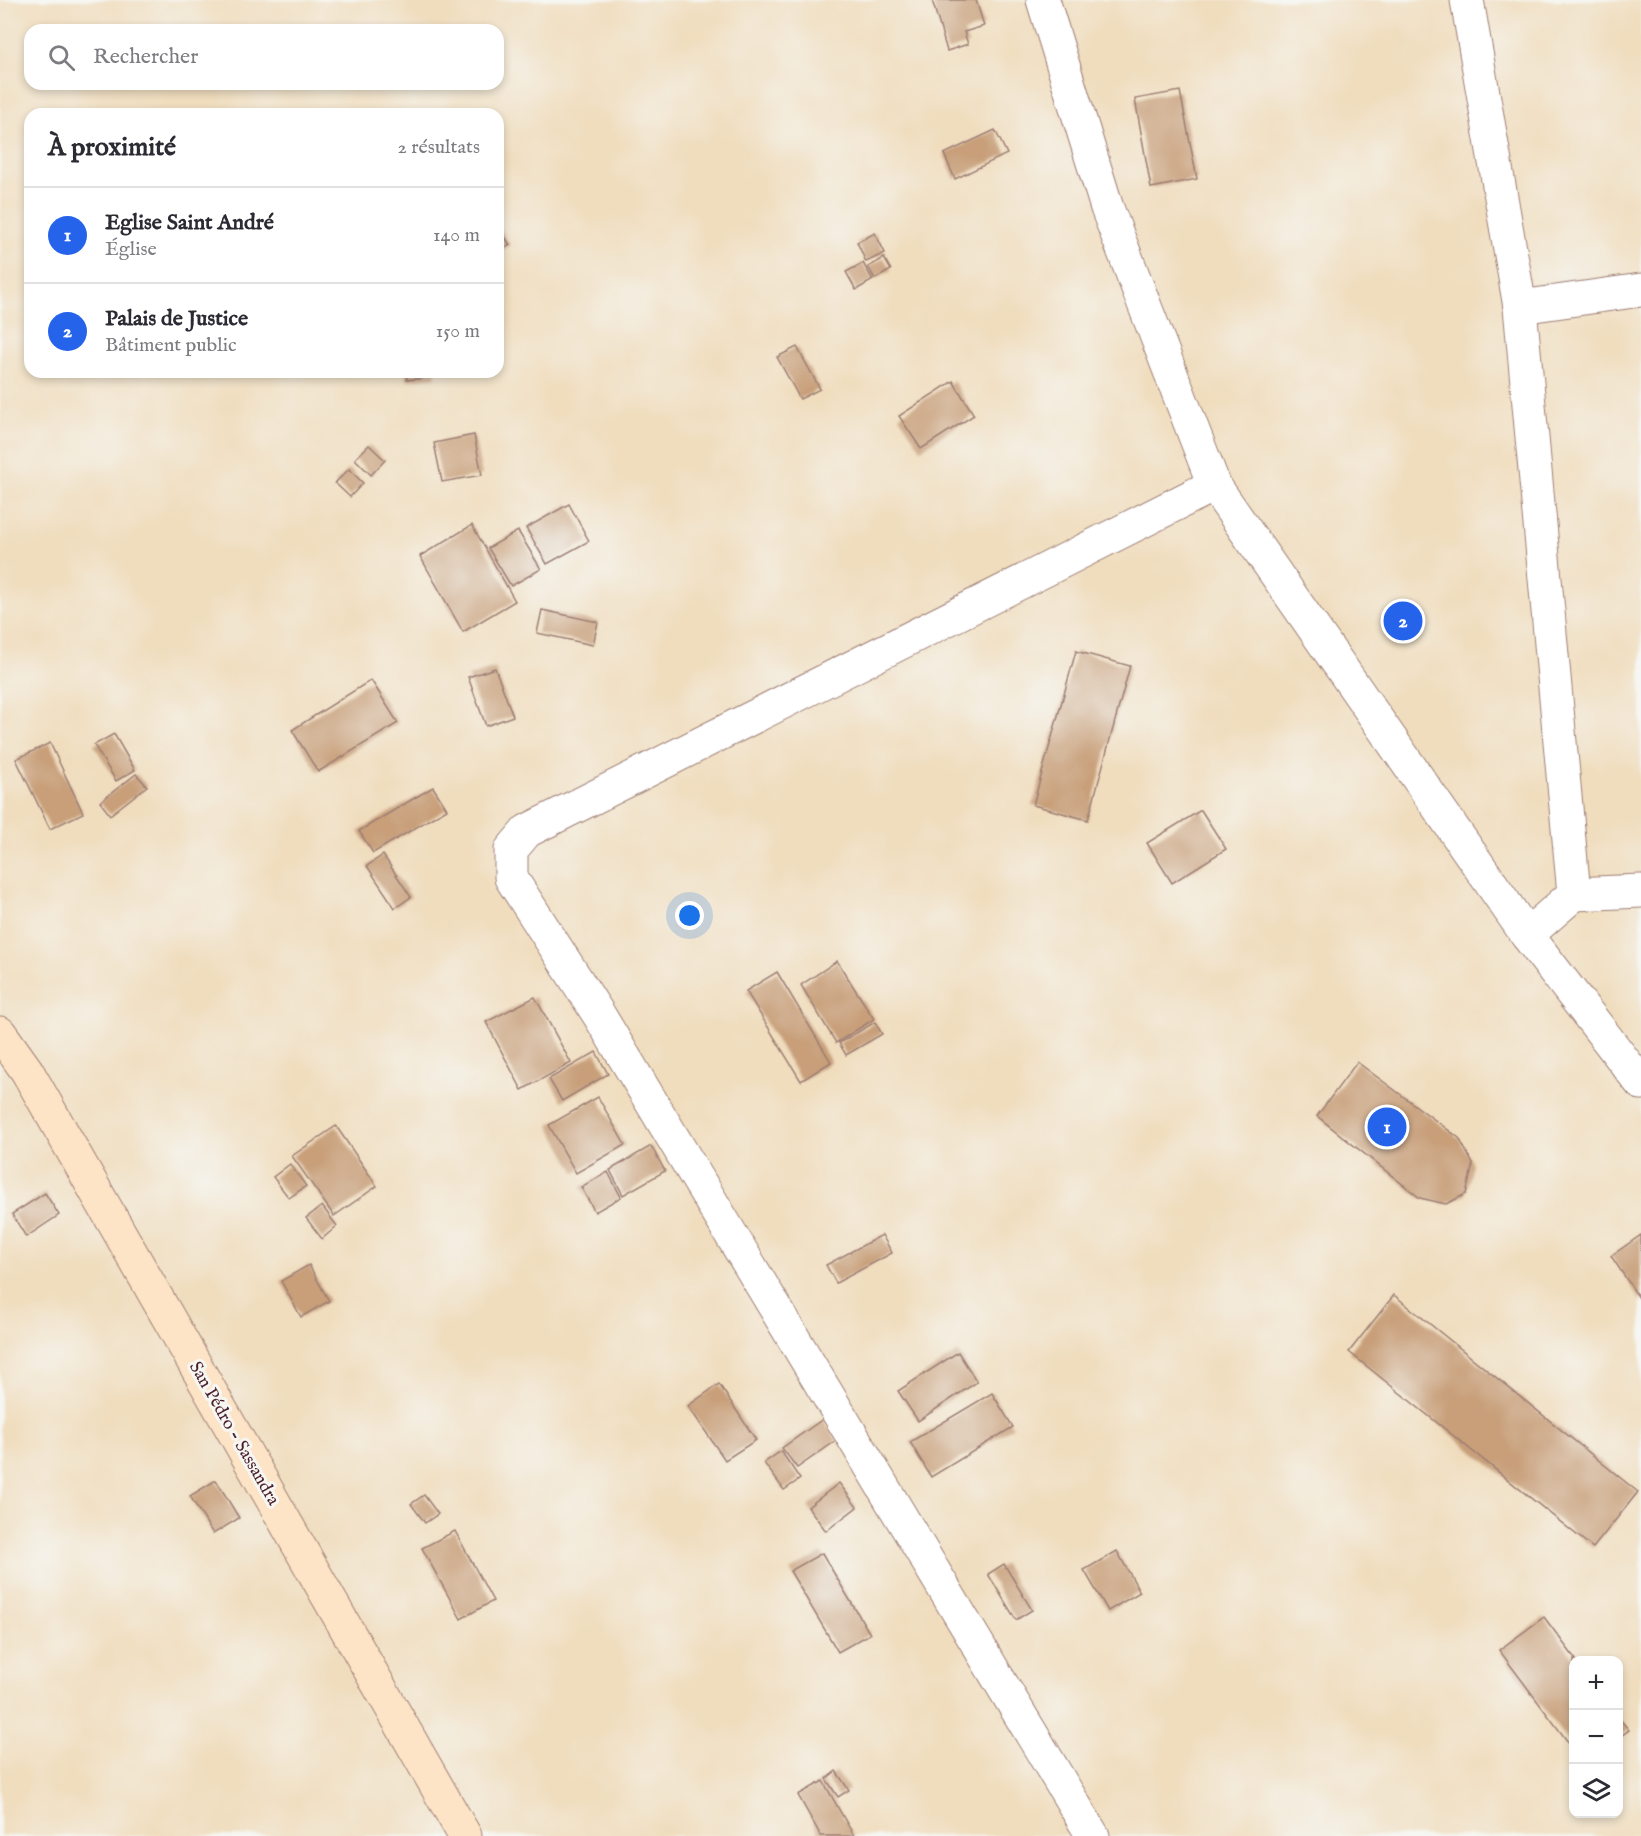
<!DOCTYPE html>
<html lang="fr">
<meta charset="utf-8">
<style>
:root{--surface:#fff;--page:#f7f7f7;--text:#2b2b33;--muted:#7c7c81;--line:#e1e1e2;--accent:#2563eb}
body{margin:0;font-family:"IM FELL English",serif;background:var(--page);color:var(--text)}
.controls{position:absolute;right:18px;bottom:18px;display:grid;overflow:hidden;border-radius:12px;box-shadow:0 3px 9px #0003}
.controls button{width:54px;height:54px;display:grid;place-items:center;padding:0;border:0;border-bottom:2px solid var(--line);background:var(--surface);color:var(--text);font:30px sans-serif}
.you{position:absolute;left:690px;top:916px;width:21px;height:21px;margin:-15px;border:4px solid #fff;border-radius:50%;background:#1a73e8;box-shadow:0 0 0 9px #1a73e833}
.badge{display:grid;place-items:center;width:39px;height:39px;border-radius:50%;background:var(--accent);color:#fff;font-size:20px;font-weight:700}
.pin{position:absolute;translate:-50% -50%;border:3px solid #fff;box-shadow:0 2px 6px #0006}
.list{margin:0;padding:0;list-style:none}
h2{display:flex;justify-content:space-between;align-items:center;height:78px;margin:0;padding:0 24px;font-size:26px}
h2 small{font-size:20px;font-weight:400;color:var(--muted)}
.list li{display:grid;grid-template-columns:39px 1fr auto;gap:18px;align-items:center;box-sizing:border-box;height:96px;padding:0 24px;border-top:2px solid var(--line)}
.list b{display:block;font-size:22px;white-space:nowrap}
.list p{margin:0;font-size:20px;white-space:nowrap;color:var(--muted)}
.list em{font-size:20px;font-style:normal;color:var(--muted)}
.icon{flex:none;width:33px;height:33px;fill:none;stroke:currentColor;stroke-width:2;stroke-linecap:round;stroke-linejoin:round}
.map{position:relative;flex:none;width:1641px;height:1836px;overflow:hidden}
.search{position:absolute;background:var(--surface);box-shadow:0 3px 9px #0003;left:24px;top:24px;width:480px;height:66px;display:flex;align-items:center;gap:15px;box-sizing:border-box;padding:0 21px;border-radius:18px;color:var(--muted);font-size:22px}
.panel{position:absolute;background:var(--surface);box-shadow:0 3px 9px #0003;left:24px;top:108px;width:480px;height:270px;border-radius:18px}
.map>svg:first-child{display:block}
.building{fill:#c89f79}
.lines{fill:none;stroke-linecap:round;stroke-linejoin:round}
.minor-casing{stroke:#9d7e74;stroke-width:35}
.tertiary-casing{stroke:#9d7e74;stroke-width:35}
.secondary-casing{stroke:#9d7e74;stroke-width:35}
.minor{stroke:#fff;stroke-width:33}
.tertiary{stroke:#fff;stroke-width:33}
.secondary{stroke:#fee4c6;stroke-width:33}
.labels{text-anchor:middle;stroke-width:6;stroke-linejoin:round;paint-order:stroke}
.street-label{font-size:18px;fill:#4a1f2b;stroke:#f6f6f2}
</style>
<div class="map">
<svg width="1641" height="1836" viewBox="0 0 1641 1836">
<rect width="100%" height="100%" fill="#f6f6f2"/>
<filter id="ink" filterUnits="userSpaceOnUse"><feTurbulence type="fractalNoise" baseFrequency=".0167" numOctaves="2"/><feDisplacementMap in="SourceGraphic" scale="12" xChannelSelector="R" yChannelSelector="G"/><feConvolveMatrix kernelMatrix="1 2 1 2 8 2 1 2 1" color-interpolation-filters="sRGB"/></filter>
<filter id="wash" filterUnits="userSpaceOnUse"><feTurbulence type="fractalNoise" baseFrequency=".008" numOctaves="4" result="noise"/><feDisplacementMap in="SourceGraphic" scale="24" xChannelSelector="R" yChannelSelector="G"/><feGaussianBlur stdDeviation="1.35" result="paint"/><feColorMatrix in="noise" values="0 0 0 0 0 0 0 0 0 0 0 0 0 0 0 0 0 1.4 0 .05"/><feComposite in="paint" operator="in"/></filter>
<g filter="url(#wash)">
<rect width="100%" height="100%" fill="#f0ddbe"/>
<g id="blocks">
<g class="building">
<polygon points="932,0 976,0 984,26 964,32 968,44 947,51"/>
<polygon points="1180,91 1197,179 1151,188 1135,99"/>
<polygon points="995,130 1007,154 955,179 944,154"/>
<polygon points="498,225 510,245 498,252"/>
<polygon points="875,233 885,253 866,262 857,242"/>
<polygon points="884,258 891,270 875,279 868,267"/>
<polygon points="863,263 873,280 856,290 846,272"/>
<polygon points="797,347 820,389 800,399 777,357"/>
<polygon points="406,372 435,372 436,377 407,380"/>
<polygon points="953,381 974,415 921,449 899,416"/>
<polygon points="474,435 482,475 442,482 434,443"/>
<polygon points="369,445 385,460 371,475 355,459"/>
<polygon points="349,469 363,483 350,497 335,483"/>
<polygon points="569,504 589,541 547,564 526,528"/>
<polygon points="472,525 515,601 463,632 420,556"/>
<polygon points="518,531 541,569 511,586 488,548"/>
<polygon points="542,610 598,622 593,645 537,633"/>
<polygon points="1076,651 1130,666 1088,820 1033,805"/>
<polygon points="495,668 513,716 486,726 468,677"/>
<polygon points="371,680 398,723 318,772 292,730"/>
<polygon points="114,734 135,770 116,781 94,745"/>
<polygon points="50,743 83,813 50,829 16,759"/>
<polygon points="136,774 147,786 110,815 100,802"/>
<polygon points="433,787 447,809 373,853 359,831"/>
<polygon points="1201,810 1226,849 1172,883 1147,843"/>
<polygon points="383,855 411,897 395,908 367,866"/>
<polygon points="837,961 874,1019 836,1043 801,985"/>
<polygon points="777,972 831,1062 801,1081 746,991"/>
<polygon points="535,997 571,1063 522,1090 486,1022"/>
<polygon points="875,1022 882,1034 846,1055 839,1043"/>
<polygon points="596,1052 608,1074 562,1101 549,1079"/>
<polygon points="1357,1062 1459,1138 1473,1164 1466,1194 1446,1204 1420,1198 1317,1116"/>
<polygon points="598,1097 625,1145 576,1173 549,1125"/>
<polygon points="336,1126 377,1186 334,1216 292,1156"/>
<polygon points="651,1146 665,1171 623,1195 610,1170"/>
<polygon points="290,1164 306,1186 289,1198 273,1177"/>
<polygon points="608,1172 621,1197 595,1212 581,1187"/>
<polygon points="45,1193 59,1215 26,1237 12,1214"/>
<polygon points="322,1206 337,1226 322,1239 306,1218"/>
<polygon points="882,1235 892,1253 836,1283 826,1265"/>
<polygon points="1641,1235 1641,1301 1611,1256"/>
<polygon points="309,1265 329,1301 301,1317 281,1281"/>
<polygon points="1394,1295 1638,1492 1593,1548 1349,1352"/>
<polygon points="958,1352 977,1382 918,1421 898,1391"/>
<polygon points="719,1384 756,1440 725,1460 688,1406"/>
<polygon points="992,1393 1013,1427 931,1477 910,1442"/>
<polygon points="823,1419 837,1440 797,1468 782,1448"/>
<polygon points="781,1451 800,1479 784,1490 764,1463"/>
<polygon points="216,1480 239,1518 213,1534 190,1496"/>
<polygon points="839,1483 857,1507 826,1531 808,1507"/>
<polygon points="424,1495 438,1514 425,1523 411,1504"/>
<polygon points="455,1531 493,1601 461,1619 422,1548"/>
<polygon points="1117,1551 1140,1592 1108,1611 1084,1570"/>
<polygon points="822,1553 870,1634 838,1652 790,1571"/>
<polygon points="1004,1564 1032,1610 1016,1620 988,1574"/>
<polygon points="1544,1617 1576,1660 1574,1660 1574,1750 1499,1650"/>
<polygon points="1618,1717 1629,1730 1618,1738"/>
<polygon points="836,1771 849,1790 838,1797 826,1779"/>
<polygon points="823,1781 854,1836 821,1836 798,1795"/>
</g>
</g>
</g>
<g filter="url(#ink)">
<use href="#blocks" fill-opacity="0" stroke="#9d7e74" stroke-width="1.5"/>
<g class="lines">
<g class="minor-casing">
<g id="minor">
<polyline points="1467,0 1520,307 1574,894 1527,935"/>
<polyline points="1520,307 1641,290"/>
<polyline points="1574,894 1641,891"/>
<polyline points="1093,1836 599,1015 511,878 511,850 527,831 1214,485"/>
</g>
</g>
<g class="tertiary-casing">
<polyline id="tertiary" points="1043,0 1107,208 1214,485 1527,935 1641,1083"/>
</g>
<g class="secondary-casing">
<polyline id="secondary" points="0,1033 27,1071 465,1836"/>
</g>
<use href="#minor" class="minor"/>
<use href="#tertiary" class="tertiary"/>
<use href="#secondary" class="secondary"/>
</g>
</g>
<g class="labels">
<g class="street-label">
<text transform="translate(235 1433) rotate(60)" y="6">San Pédro - Sassandra</text>
</g>
</g>
</svg>
<div class="controls">
<button>+</button>
<button>−</button>
<button><svg class="icon" aria-label="layers" viewBox="0 0 24 24"><path d="M12 4l9 5-9 5-9-5zM3 14l9 5 9-5"/></svg></button>
</div>
<div class="you"></div>
<div class="pin badge" style="left:1387px;top:1127px">1</div>
<div class="pin badge" style="left:1403px;top:621px">2</div>
<div class="search"><svg class="icon" aria-label="search" viewBox="0 0 24 24"><circle cx="10" cy="10" r="6"/><path d="M15 15l6 6"/></svg>Rechercher</div>
<section class="panel">
<h2>À proximité<small>2 résultats</small></h2>
<ul class="list">
<li><span class="badge">1</span><div><b>Eglise Saint André</b><p>Église</p></div><em>140 m</em></li>
<li><span class="badge">2</span><div><b>Palais de Justice</b><p>Bâtiment public</p></div><em>150 m</em></li>
</ul>
</section>
</div>
